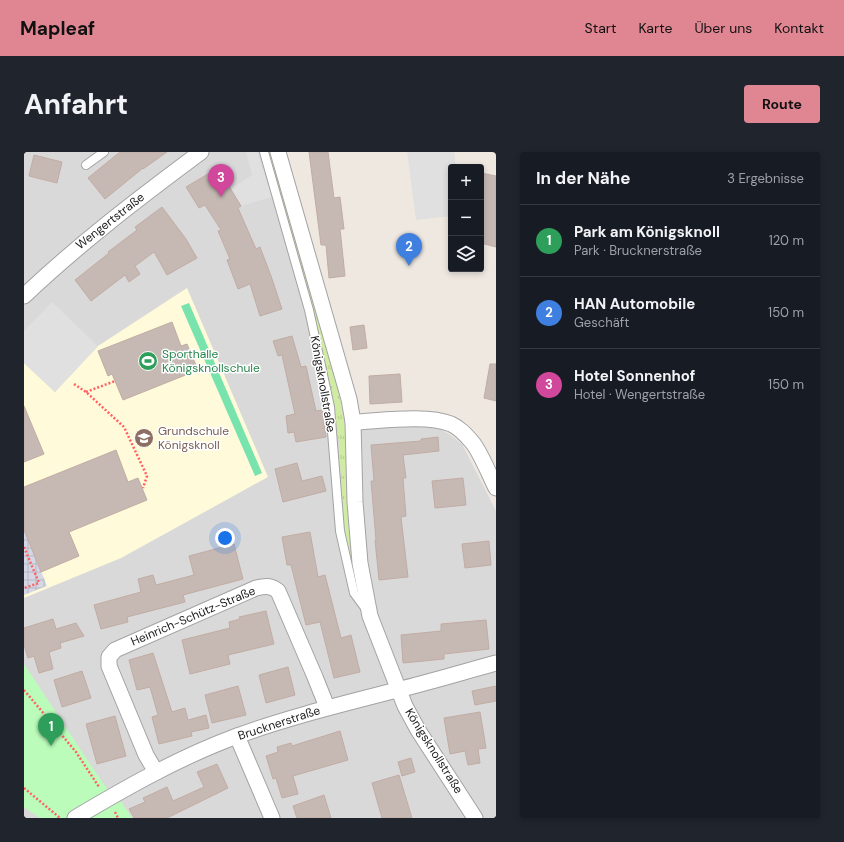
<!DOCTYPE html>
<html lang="de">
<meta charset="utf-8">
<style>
:root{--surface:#171b24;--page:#20242c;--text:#f1f3f6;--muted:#9ea1a6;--line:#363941;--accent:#df8692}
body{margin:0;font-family:"DM Sans",sans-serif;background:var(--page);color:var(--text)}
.controls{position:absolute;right:12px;top:12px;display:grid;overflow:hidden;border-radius:4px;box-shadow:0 2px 6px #0003}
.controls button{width:36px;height:36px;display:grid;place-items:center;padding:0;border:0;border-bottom:1px solid var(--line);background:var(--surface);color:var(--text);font:20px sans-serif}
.you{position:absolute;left:201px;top:386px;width:14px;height:14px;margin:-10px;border:3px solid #fff;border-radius:50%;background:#1a73e8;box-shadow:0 0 0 6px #1a73e833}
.badge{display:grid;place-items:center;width:26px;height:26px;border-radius:50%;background:var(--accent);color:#fff;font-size:13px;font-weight:700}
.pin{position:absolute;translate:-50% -33px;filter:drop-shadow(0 1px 2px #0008)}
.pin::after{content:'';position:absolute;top:21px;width:14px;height:12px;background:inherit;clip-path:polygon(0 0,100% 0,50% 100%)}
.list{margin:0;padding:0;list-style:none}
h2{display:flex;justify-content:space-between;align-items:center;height:52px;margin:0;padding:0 16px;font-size:17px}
h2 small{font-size:13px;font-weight:400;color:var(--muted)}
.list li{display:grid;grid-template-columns:26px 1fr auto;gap:12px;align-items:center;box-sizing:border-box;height:72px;padding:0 16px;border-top:1px solid var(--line)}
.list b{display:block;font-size:15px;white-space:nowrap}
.list p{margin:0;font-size:13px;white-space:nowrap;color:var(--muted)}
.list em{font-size:13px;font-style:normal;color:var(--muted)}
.icon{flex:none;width:22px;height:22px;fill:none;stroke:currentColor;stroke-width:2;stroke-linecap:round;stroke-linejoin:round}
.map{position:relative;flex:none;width:472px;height:666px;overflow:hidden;border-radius:4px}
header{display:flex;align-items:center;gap:24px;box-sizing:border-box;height:56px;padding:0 20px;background:var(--accent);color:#111}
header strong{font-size:19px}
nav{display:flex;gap:22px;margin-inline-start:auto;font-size:14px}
.intro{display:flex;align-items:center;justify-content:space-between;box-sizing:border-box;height:96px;padding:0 24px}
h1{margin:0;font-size:28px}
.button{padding:10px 18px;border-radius:4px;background:var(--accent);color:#111;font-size:14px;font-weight:700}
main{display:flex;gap:24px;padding:0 24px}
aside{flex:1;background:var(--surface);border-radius:4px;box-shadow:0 2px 6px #0003}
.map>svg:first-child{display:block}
.residential{fill:#dad9d9}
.education{fill:#fffad9}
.grass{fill:url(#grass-tufts)}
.park{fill:#bcfcba}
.pitch{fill:#79e3ad}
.parking{fill:#e0e0e0}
.plaza{fill:url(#plaza-grid)}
.building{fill:#c6b9b4;stroke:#c1aca3}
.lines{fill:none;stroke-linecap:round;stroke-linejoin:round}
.lane-casing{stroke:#a3a3a3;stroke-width:10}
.street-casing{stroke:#a3a3a3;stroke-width:17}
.path{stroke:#ff6164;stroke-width:2.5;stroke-dasharray:2 2;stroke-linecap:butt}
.lane{stroke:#fff;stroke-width:8}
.street{stroke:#fff;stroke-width:15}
.labels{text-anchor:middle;stroke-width:3;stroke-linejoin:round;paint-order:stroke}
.street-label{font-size:12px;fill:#1c1c1c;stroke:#fff}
.leisure-label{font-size:12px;fill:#27864d;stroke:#fff;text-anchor:start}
.education-label{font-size:12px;fill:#785e54;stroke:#fff;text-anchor:start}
</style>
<header>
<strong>Mapleaf</strong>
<nav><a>Start</a><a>Karte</a><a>Über uns</a><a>Kontakt</a></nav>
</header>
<div class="intro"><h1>Anfahrt</h1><a class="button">Route</a></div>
<main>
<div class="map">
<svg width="472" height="666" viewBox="0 0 472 666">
<defs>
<pattern id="grass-tufts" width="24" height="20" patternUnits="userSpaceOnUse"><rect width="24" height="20" fill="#d0eca3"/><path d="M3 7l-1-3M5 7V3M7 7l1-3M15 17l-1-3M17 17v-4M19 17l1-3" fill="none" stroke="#b2ca8c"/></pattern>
<pattern id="plaza-grid" width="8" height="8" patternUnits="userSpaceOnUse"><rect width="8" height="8" fill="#d5d7e4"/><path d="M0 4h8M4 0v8" fill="none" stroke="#b6b8c3"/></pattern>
</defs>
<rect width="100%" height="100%" fill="#eee8e1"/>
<polygon class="residential" points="0,0 248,0 313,228 321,276 350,274 411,275 425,282 438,292 472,359 472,666 0,666"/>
<polygon class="education" points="163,136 244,325 97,406 0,446 0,211 31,240 74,194"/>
<polygon class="grass" points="242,0 248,0 313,228 321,276 322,328 326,397 332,435 320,381 315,290 306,231"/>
<polygon class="park" points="0,512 74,624 84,638 96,648 108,666 16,666 0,655"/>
<polygon class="pitch" points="165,151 238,321 231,324 157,154"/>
<g class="parking">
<polygon points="222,0 233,0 248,45 217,54 207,37 228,23"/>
<polygon points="383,0 430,0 432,15 427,15 427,64 392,68"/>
<polygon points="28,150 74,194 31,240 0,211 0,179"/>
</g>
<polygon class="plaza" points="0,378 23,434 0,443"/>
<g class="building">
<polygon points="96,0 143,0 119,17 119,16 81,47 64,26"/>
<polygon points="285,0 304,0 310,46 316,45 320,77 316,77 321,124 305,126 302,93 297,93"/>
<polygon points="10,3 38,10 33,31 5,24"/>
<polygon points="194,16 217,54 214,56 232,97 236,95 247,124 258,157 236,164 226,132 214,137 203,108 206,107 194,79 197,78 181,53 175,56 162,35"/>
<polygon points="457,21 472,24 472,95 457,91"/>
<polygon points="138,55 162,87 173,106 143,123 130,100 111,114 116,122 105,130 101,123 67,149 51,128 85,101 84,100 113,78 111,75"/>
<polygon points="148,170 157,194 163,192 174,218 99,248 88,222 84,224 74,199"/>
<polygon points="340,173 343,196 329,198 326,175"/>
<polygon points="268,184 277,215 282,214 292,259 298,258 302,285 272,290 270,280 264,281 262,264 271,262 258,203 254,204 249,189"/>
<polygon points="466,212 472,212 472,249 460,246"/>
<polygon points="376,222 378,250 346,252 345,224"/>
<polygon points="0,254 20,302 0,310"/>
<polygon points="414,285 415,299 379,303 382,326 379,326 382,364 377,365 384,425 355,428 351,388 352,388 347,329 350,329 347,293 397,289 397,287"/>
<polygon points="92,298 104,330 114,326 123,348 45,380 55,404 17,420 0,378 0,335"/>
<polygon points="273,311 278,329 298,324 302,339 259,350 251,317"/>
<polygon points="439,326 442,353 411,356 408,329"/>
<polygon points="286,380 294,425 301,423 317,486 327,483 336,520 310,526 296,470 282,473 267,413 263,413 258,385"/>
<polygon points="465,389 467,413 441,416 438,392"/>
<polygon points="210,392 219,427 159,443 161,450 103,465 104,470 77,477 70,453 117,440 114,427 129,423 132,433 170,423 165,404"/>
<polygon points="242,459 250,492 204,503 206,512 166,522 158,488 206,476 205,470 216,467 215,465"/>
<polygon points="29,467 32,477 52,471 60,484 36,491 37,496 25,500 29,517 15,521 10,504 4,506 0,493 0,476"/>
<polygon points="462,468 465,497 420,502 420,507 379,511 377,483 417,479 417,472"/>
<polygon points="129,501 148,560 161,556 164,568 182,563 185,576 167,580 168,584 135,592 128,565 134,563 126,535 113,538 105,508"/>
<polygon points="264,515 271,543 242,551 235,523"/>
<polygon points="58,519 67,546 38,555 30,528"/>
<polygon points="214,534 222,563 188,571 181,543"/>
<polygon points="472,534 472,549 451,553 448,539"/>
<polygon points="456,560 462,596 454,597 456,611 444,613 441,599 426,602 420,566"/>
<polygon points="91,564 102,604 73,612 62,572"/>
<polygon points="316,579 324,608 269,624 274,642 258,646 252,626 249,627 242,604 254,600 253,595 267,591 268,594"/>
<polygon points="387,606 391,620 378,624 374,610"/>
<polygon points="193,612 204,636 143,666 110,666 105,657 121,650 119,646 143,635 149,649 180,635 173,620"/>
<polygon points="375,623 388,666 358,666 348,631"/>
<polygon points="300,643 307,666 273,666 269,654"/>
</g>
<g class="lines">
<g class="lane-casing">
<g id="lane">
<polyline points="240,0 285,158 306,255 316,379 330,441 341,456"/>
<polyline points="62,13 80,0"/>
</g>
</g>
<g class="street-casing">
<g id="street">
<polyline points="254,0 325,247 329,270 331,350 336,411 346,464 381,554 394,578 451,666"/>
<path d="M0,144C56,91 115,46 177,0"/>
<path d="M329,270C356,269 403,262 427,272C436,276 442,283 448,290C456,299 466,324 472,336"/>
<polyline points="213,584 248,666"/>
<path d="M132,620L122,603L85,514V505L91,498L232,436C241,434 246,433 254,439L291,525L303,555"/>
<path d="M51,666C103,635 156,605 213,584C265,565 319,552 373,538C406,530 439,520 472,511"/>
</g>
</g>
<g class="path">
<polyline points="471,0 472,0"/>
<polyline points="50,232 62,240 100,275 123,324 119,336"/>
<polyline points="62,240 91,229"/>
<polyline points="0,395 15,431 0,436"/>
<polyline points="0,538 52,600 75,635"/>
<polyline points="0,636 36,666"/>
<polyline points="91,660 94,666"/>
</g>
<use href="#lane" class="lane"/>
<use href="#street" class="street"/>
</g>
<defs>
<g id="stadium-disc" transform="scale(1)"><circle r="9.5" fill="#2e9e5b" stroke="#fff"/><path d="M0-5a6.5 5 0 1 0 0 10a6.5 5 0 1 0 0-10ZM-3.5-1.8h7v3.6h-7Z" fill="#fff"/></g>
<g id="school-disc" transform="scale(1)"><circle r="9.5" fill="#8d6e63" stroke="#fff"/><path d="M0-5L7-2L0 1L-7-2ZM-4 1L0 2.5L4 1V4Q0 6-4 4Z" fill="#fff"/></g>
</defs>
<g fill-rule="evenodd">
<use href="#stadium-disc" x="124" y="209"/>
<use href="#school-disc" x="120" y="286"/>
</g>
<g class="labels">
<g class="street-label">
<text transform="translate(86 69) rotate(-38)" y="4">Wengertstraße</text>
<text transform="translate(299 232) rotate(80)" y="4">Königsknollstraße</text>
<text transform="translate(169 464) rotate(-23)" y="4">Heinrich-Schütz-Straße</text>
<text transform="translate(255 571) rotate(-18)" y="4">Brucknerstraße</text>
<text transform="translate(410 599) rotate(58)" y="4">Königsknollstraße</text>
</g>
<g class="leisure-label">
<text x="138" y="206">Sporthalle<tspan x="138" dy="14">Königsknollschule</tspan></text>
</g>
<g class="education-label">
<text x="134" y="283">Grundschule<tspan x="134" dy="14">Königsknoll</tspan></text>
</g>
</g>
</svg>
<div class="controls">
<button>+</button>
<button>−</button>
<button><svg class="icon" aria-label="layers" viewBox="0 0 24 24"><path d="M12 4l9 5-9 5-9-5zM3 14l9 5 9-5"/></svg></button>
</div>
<div class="you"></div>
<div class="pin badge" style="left:27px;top:594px;background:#2e9e5b">1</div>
<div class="pin badge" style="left:385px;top:114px;background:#3f7fe0">2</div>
<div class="pin badge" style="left:197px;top:45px;background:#d1479c">3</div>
</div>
<aside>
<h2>In der Nähe<small>3 Ergebnisse</small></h2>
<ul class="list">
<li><span class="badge" style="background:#2e9e5b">1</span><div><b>Park am Königsknoll</b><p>Park · Brucknerstraße</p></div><em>120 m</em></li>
<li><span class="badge" style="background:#3f7fe0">2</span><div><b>HAN Automobile</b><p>Geschäft</p></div><em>150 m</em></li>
<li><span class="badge" style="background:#d1479c">3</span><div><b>Hotel Sonnenhof</b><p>Hotel · Wengertstraße</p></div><em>150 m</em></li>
</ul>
</aside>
</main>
